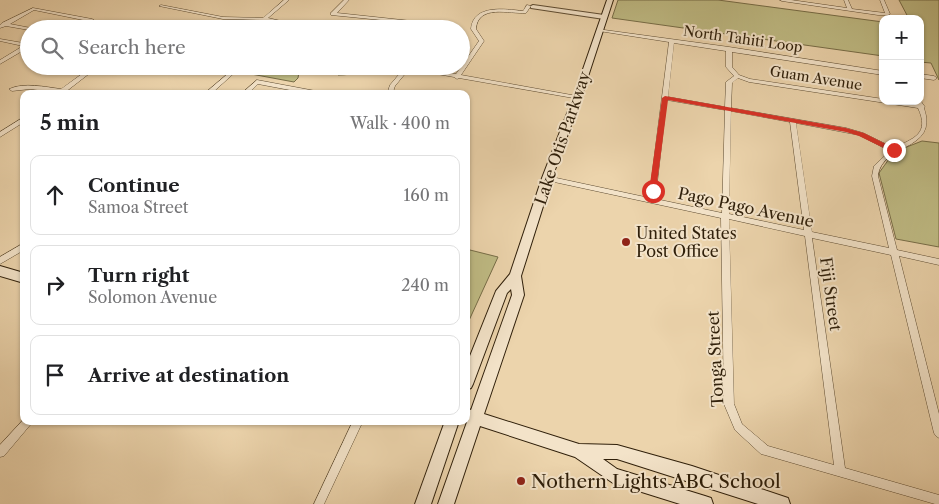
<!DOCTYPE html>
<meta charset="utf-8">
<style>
:root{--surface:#fff;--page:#f6f6f6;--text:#202124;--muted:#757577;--line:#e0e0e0}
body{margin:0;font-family:"Libre Caslon Text",serif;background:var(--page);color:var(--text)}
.controls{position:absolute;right:15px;top:15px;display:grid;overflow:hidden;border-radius:10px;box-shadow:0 1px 4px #0004}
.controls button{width:45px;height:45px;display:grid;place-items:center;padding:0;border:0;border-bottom:1px solid var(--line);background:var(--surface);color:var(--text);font:25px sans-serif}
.stop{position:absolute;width:15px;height:15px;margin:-11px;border:4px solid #d93025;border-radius:50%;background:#fff}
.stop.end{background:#d93025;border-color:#fff;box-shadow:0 1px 5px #0008}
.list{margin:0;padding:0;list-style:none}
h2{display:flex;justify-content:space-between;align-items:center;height:65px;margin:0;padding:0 20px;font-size:21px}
h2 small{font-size:16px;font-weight:400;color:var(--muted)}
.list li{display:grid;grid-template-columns:32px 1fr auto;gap:15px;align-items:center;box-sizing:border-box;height:80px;margin:0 10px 10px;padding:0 10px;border:1px solid var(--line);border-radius:10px}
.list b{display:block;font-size:19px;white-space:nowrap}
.list p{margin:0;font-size:16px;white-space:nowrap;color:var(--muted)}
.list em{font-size:16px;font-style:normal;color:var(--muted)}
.icon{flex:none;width:28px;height:28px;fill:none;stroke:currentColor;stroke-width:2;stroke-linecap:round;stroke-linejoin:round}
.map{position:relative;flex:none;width:939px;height:504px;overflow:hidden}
.search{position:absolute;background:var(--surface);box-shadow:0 1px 4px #0004;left:20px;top:20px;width:450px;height:55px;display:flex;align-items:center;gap:12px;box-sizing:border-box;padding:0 18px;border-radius:28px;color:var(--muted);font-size:19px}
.panel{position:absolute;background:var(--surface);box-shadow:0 1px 4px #0004;left:20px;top:90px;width:450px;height:335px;border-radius:10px}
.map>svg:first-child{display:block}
.green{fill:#bfbb84;stroke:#776d47}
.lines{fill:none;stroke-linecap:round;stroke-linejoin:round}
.minor-casing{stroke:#5e4c32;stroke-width:1}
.tertiary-casing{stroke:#5e4c32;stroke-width:2}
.secondary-casing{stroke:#2f1f0a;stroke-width:2}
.minor{fill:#f3e3c9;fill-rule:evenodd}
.tertiary{fill:#f3e3c9;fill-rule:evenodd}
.secondary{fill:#f3e3c9;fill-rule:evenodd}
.route{fill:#d93025}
.poi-dot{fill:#8f2418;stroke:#f3e3c9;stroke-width:2}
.labels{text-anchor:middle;stroke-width:4;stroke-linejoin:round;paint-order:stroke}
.far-street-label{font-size:14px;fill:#2f1f0a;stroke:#f3e3c9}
.street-label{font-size:16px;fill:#2f1f0a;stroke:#f3e3c9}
.poi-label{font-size:16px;fill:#2f1f0a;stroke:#f3e3c9;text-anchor:start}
.near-poi-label{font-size:19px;fill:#2f1f0a;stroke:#f3e3c9;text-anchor:start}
</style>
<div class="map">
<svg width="939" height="504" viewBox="0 0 939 504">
<rect width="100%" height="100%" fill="#ecd4ac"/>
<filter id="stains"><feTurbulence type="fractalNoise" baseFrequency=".004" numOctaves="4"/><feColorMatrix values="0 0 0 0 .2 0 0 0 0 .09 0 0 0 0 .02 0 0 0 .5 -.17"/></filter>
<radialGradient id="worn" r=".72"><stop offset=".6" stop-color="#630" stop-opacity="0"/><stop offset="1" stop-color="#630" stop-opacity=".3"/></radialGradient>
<g class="green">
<polygon points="618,0 718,0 883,22 883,56 612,18"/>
<polygon points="899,0 939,0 939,80 931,63 920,62 920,19 909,19"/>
<polygon points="243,66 290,66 299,72 298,78 294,82 251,74 236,73"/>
<path d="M337,66H385L386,68C369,70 354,75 338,75Z"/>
<polygon points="922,141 939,143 939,247 896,239 879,173 894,152"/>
<polygon points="466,249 498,257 466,327"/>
</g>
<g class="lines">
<g class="minor-casing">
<g id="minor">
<polygon points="284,0 289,0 268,18 294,24 294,26 264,20 223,19 159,6 161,5 223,17 263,18"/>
<polygon points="344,0 349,0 337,13 421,22 423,23 421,24 331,15 331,13"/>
<polygon points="780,0 791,0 847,8 844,0 848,0 852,9 885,13 880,0 884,0 890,14 888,15 878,15 782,1"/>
<path d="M527,5L531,6L526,13C509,14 478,4 476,29L484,41L461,75L577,96L580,98L579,99L459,78L457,79L454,77L409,69L395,86L393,92H389L388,91L390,85L406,66H413L456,74L479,41L471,29C473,4 505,9 523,11Z"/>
<polygon points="33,8 92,19 94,20 82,29 76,29 88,21 34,10 10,24 31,28 29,29 29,30 6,26 0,28 0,25 2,23"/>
<path d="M597,29L729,47L883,71V75L732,52V67L739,75L750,79L883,99V101H896L917,104L915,101H920V100L925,107L924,108C939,152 882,142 878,176L897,250L939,259V265L899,256L939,414V438L936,436L934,433L891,255L812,238L845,468L939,495V504H935L765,455L761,454L735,430L724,404L721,218L545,180L544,178L547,176L645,197L650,191L669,42L599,31H597ZM674,43L726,51V67L734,76L726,82L725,107L668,97ZM738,78L749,82L918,108C930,134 914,138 894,148L863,133L846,128L731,108L732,83ZM667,100L725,110L722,213L651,198L656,191ZM731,111L790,122L804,230L729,214ZM796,123L859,135L890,151L874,166L872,176L889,248L812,232ZM729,219L805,236L834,465L768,446L742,424L734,404Z"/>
<polygon points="0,39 29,44 29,47 0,64 0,60 23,46 0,41"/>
<path d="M93,66H99L68,90L86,94H68L30,89L12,91L9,89C24,82 45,87 61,89Z"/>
<polygon points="237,66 242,66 211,94 204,94"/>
<polygon points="920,74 934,76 937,78 934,80 920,78"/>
<polygon points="257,80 321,92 324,94 311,94 258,84 248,94 241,94"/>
<polygon points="24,117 24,122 0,137 0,132"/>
<polygon points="24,243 24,250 0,264 0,257"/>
<polygon points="24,419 24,421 33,421 31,424 4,456 0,457 0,445"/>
<polygon points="353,421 363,421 324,504 314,504"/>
</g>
</g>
<g class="tertiary-casing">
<polygon id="tertiary" points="533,5 604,15 607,17 604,19 531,8 531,6"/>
</g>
<g class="secondary-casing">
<g id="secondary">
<polygon points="607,0 613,0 581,98 552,178 521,276 524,295 484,414 579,444 617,445 692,466 788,498 790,504 758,504 617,459 603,459 617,469 705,496 711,498 713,504 680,504 613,483 575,457 480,426 454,504 438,504 467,422 464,421 466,421 466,408 471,410 512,295 511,289 507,293 473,384 471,388 466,390 466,366 496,291 510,274 542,178 573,98"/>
<polygon points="0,266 24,273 24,283 0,276"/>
<polygon points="445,421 459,421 431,504 415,504"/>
</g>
</g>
<use href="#minor" class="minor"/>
<use href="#tertiary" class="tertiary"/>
<use href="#secondary" class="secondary"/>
</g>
<polygon class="route" points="665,96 846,128 864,133 898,150 892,152 859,136 846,132 668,100 656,191 653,194 649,191 662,98"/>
<g class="poi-dot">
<circle cx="626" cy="242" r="5"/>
<circle cx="521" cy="481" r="5"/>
</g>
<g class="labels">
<g class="far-street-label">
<text transform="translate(743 39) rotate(8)" y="5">North Tahiti Loop</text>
<text transform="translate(816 78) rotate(9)" y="5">Guam Avenue</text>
</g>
<g class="street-label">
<text transform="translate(562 138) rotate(-71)" y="6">Lake Otis Parkway</text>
<text transform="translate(746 207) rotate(12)" y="6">Pago Pago Avenue</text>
<text transform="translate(831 294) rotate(82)" y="6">Fiji Street</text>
<text transform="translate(715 359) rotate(-93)" y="6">Tonga Street</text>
</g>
<g class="poi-label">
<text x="636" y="239">United States<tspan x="636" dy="18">Post Office</tspan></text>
</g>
<g class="near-poi-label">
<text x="531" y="488">Nothern Lights ABC School</text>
</g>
</g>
<rect width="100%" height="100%" filter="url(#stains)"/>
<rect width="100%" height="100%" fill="url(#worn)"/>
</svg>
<div class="controls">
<button>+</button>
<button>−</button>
</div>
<div class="stop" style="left:653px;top:191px"></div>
<div class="stop end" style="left:894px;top:150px"></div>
<div class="search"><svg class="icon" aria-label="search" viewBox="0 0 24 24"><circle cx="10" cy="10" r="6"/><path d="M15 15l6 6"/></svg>Search here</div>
<section class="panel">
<h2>5 min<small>Walk · 400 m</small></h2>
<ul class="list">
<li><svg class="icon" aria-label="ahead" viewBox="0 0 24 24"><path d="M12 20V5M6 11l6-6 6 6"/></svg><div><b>Continue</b><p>Samoa Street</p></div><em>160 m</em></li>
<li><svg class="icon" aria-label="right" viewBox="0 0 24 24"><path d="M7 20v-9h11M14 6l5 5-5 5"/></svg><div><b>Turn right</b><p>Solomon Avenue</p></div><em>240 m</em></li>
<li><svg class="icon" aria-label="arrive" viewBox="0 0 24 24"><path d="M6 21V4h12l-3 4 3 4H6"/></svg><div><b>Arrive at destination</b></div></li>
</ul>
</section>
</div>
